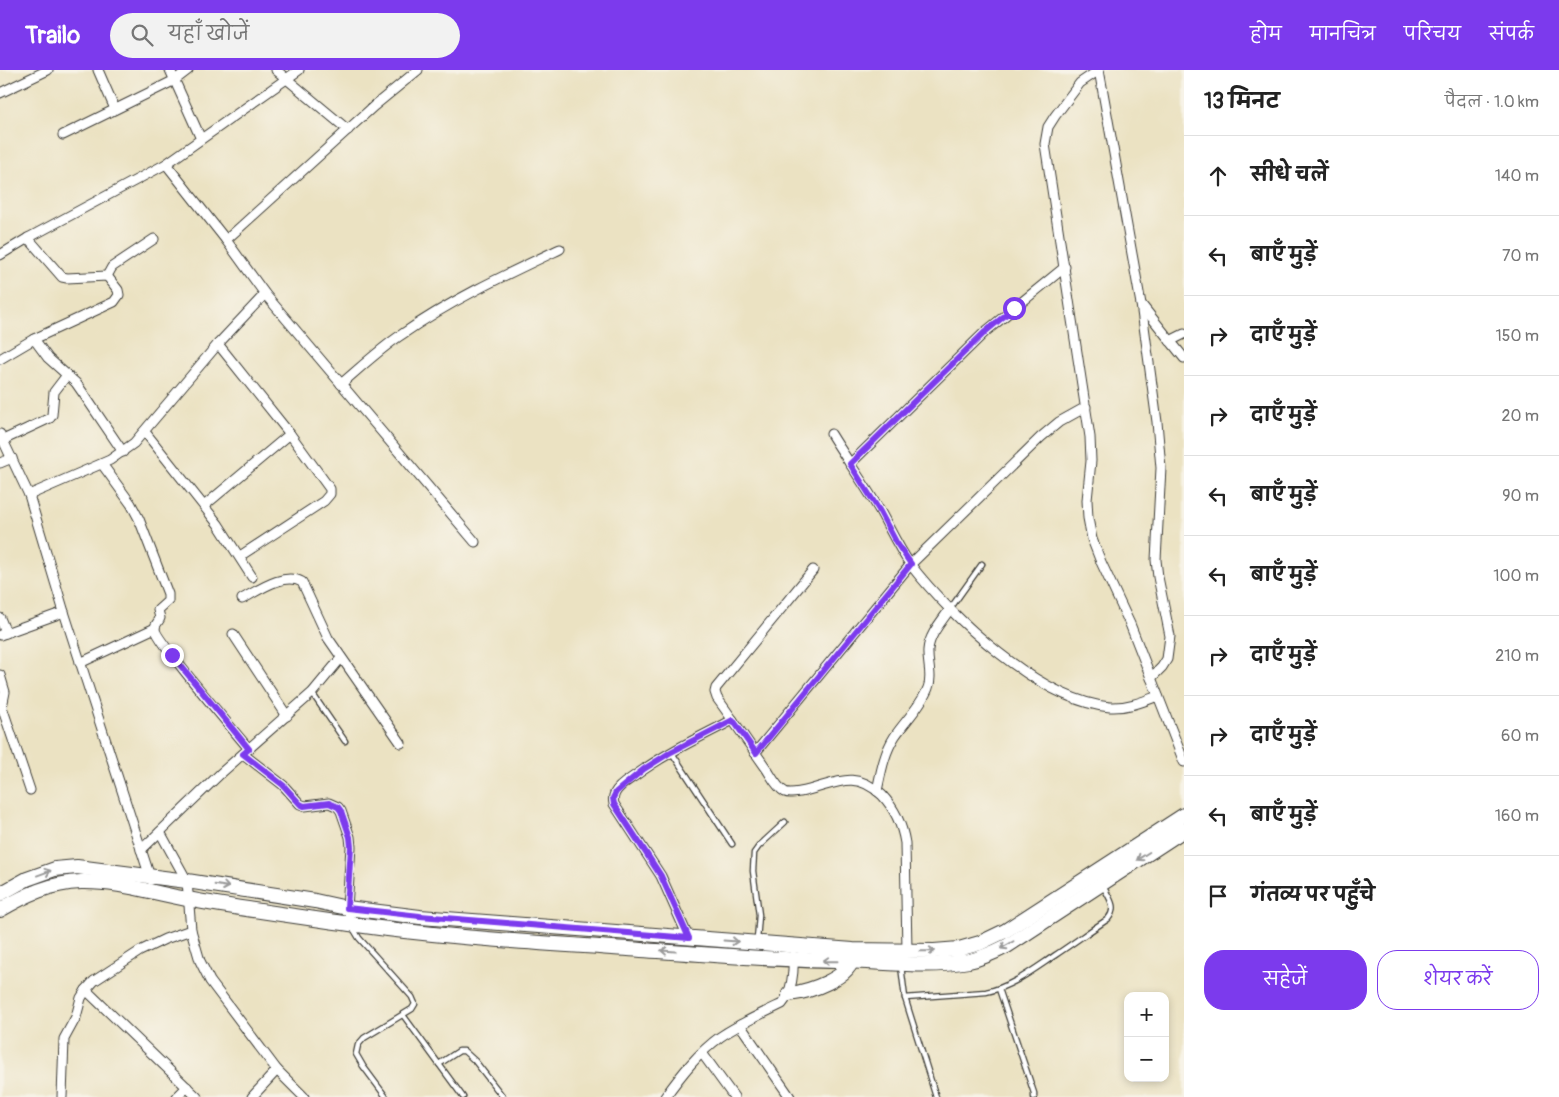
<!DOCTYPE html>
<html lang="hi">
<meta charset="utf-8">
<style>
:root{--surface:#fff;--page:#f2f2f2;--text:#222;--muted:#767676;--line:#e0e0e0;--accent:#7c3aed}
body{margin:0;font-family:Pangolin,"Playpen Sans Deva",sans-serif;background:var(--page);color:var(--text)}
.controls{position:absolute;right:15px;bottom:15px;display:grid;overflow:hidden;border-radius:10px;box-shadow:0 2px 8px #0003}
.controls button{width:45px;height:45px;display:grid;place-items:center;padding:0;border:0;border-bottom:1px solid var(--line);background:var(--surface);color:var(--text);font:25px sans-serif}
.stop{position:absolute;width:15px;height:15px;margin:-11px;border:4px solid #7c3aed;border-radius:50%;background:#fff}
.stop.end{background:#7c3aed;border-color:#fff;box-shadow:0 1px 5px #0008}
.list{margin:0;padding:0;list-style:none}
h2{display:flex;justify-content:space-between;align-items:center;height:65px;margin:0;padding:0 20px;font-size:21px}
h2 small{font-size:16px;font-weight:400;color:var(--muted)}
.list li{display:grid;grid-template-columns:32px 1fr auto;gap:15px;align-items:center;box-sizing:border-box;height:80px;padding:0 20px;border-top:1px solid var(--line)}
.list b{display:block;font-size:19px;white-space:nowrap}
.list em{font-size:16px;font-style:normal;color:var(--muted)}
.actions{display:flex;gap:10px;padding:15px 20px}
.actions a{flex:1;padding:11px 0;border:1px solid var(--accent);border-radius:20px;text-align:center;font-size:18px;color:var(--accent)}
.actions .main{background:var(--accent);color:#fff}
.icon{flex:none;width:28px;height:28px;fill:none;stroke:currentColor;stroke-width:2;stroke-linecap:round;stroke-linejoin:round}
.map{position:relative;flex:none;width:1184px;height:1027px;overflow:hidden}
header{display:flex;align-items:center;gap:30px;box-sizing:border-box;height:70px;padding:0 25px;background:var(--accent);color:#fff}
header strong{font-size:24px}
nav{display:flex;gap:28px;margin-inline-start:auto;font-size:18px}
.search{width:350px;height:45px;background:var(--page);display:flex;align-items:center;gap:12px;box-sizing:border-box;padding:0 18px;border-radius:28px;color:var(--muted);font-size:19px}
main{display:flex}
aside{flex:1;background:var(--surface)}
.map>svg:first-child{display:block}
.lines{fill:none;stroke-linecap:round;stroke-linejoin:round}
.service-casing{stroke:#3b3a35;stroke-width:7}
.minor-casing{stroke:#3b3a35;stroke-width:11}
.primary-casing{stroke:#3b3a35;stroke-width:16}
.service{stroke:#fff;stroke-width:4.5}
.minor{stroke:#fff;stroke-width:9}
.primary{stroke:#fff;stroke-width:14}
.oneway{stroke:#999}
.route{stroke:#7c3aed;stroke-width:6}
</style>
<header>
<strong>Trailo</strong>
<div class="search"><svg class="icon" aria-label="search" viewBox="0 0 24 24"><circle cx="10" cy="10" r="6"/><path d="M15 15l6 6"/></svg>यहाँ खोजें</div>
<nav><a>होम</a><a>मानचित्र</a><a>परिचय</a><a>संपर्क</a></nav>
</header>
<main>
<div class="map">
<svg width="1184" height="1027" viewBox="0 0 1184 1027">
<rect width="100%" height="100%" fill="#f7f3e8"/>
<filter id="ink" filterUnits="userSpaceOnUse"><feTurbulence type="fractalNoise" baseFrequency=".02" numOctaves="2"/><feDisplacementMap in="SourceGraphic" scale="10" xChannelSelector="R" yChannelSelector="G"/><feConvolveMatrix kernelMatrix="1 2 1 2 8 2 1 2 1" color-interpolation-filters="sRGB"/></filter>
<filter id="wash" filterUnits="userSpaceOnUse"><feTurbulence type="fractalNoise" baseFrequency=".0096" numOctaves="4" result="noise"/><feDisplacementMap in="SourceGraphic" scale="20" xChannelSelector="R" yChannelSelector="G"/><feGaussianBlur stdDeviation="1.12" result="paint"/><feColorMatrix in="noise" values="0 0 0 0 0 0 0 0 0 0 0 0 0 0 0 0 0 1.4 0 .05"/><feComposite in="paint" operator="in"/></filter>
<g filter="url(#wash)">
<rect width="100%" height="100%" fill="#ebe2c2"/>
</g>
<g filter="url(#ink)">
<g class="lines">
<g class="service-casing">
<g id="service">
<polyline points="950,539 982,494"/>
<polyline points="312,623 345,671"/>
<polyline points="672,683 732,774"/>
<polyline points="353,858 359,868 412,927 415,934 412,939 364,968 358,975 356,984 363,996 386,1027"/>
<polyline points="757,870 759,845 753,801 754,783 759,776 785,752"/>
<polyline points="901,896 905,928 936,1027"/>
<polyline points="999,919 1034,1023 1034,1027"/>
<path d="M905,928L986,922C1011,917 1033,900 1054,886C1072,874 1090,861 1108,849C1118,837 1109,828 1103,816"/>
<polyline points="403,945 463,1027"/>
<polyline points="439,994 459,981 464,981 475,991 503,1027"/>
</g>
</g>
<g class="minor-casing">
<g id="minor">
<polyline points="98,0 115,39"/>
<polyline points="170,0 201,69"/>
<polyline points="276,0 348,60"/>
<polyline points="1099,0 1080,13 1055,46 1048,57 1045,74 1090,367 1091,391 1087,430 1088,448 1092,469 1101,492 1130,554 1184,692"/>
<polyline points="1099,0 1141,234 1157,352 1161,398 1156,490 1158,507 1170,566 1167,589 1162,597 1151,608"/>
<polyline points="0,23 48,0"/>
<polyline points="63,65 175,10 188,0"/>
<polyline points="166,94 226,170 265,224 475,472"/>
<polyline points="226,170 374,36 418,0"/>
<polyline points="0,185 28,168 166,94 299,0"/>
<polyline points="107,206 112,197 154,169"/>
<polyline points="1141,234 1184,288"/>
<polyline points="34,269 48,288 76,313 83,323 123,382"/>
<polyline points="1170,271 1184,264"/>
<polyline points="218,274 290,364 330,419 330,424 324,431 240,486"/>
<polyline points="0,289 34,269 114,232 119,225 118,220 107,206 67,208 62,207 28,168"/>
<path d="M341,314C361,297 380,279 401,265C451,230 505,205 560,179"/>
<polyline points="145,362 218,454 252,507"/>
<polyline points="0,364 29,425 64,542 151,810"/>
<path d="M831,364C847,390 865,415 880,441C890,459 898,477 910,494C951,547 1040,631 1110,637C1127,638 1142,632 1158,626"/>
<polyline points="3,370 50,348 52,345 54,322 67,305"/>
<polyline points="0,393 12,388"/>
<path d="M102,394L131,434L139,449L168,524V531L158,540L160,548C159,552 155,554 155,558C154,568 237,664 249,679"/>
<polyline points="850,394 985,262 1065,197"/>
<polyline points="29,425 110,390 134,373 218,274 265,224"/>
<polyline points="204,436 290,364"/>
<path d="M813,500L716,618L715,622L717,628C734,651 749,674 766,698C771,705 776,717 785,722C789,724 794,723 800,722C832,716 853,697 882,725C895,739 902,754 905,773L907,881"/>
<path d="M242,529C259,520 283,502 302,512L328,568L401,673"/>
<polyline points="0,548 6,563"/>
<polyline points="233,564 287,646"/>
<polyline points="0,565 64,542"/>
<polyline points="80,593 155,558"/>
<polyline points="0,605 5,622 2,637 30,720"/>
<polyline points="755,683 911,494 1041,367 1059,352 1086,337"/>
<polyline points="243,684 283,715 300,734 305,736 329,733 338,737 341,741 350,767 351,777 347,838 352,854"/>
<path d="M877,721C881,702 884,683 895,666C906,650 921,636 928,618C933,606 927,593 928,580C929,565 942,551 950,539"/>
<polyline points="160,762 187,811 191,860 200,891 210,911 277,1000 304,1027"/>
<polyline points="141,780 220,704 312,623 341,588"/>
<path d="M689,869L661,806L614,734C613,730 613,727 615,723C619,715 629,710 636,705C666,683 700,667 733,650"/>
<polyline points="86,920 197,1027"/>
<polyline points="740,955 790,1027"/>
<polyline points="702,983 734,1027"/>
<polyline points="62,1027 64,969 76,947 81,928 86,920 94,911 140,881 165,869 191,860"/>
<polyline points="177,1027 187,1017"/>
<polyline points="252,1027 277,1000"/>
<path d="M665,1027C681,1005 698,983 720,967C739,954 761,944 782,934C792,923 794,901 793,886"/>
</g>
</g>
<g class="primary-casing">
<g id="primary">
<polyline points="0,824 27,809 55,799 77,797 187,811 315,831 347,838 420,847 853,880 934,881 959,879 980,873 1005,861 1184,745"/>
<path d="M0,840C26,825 50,813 81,812C117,811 153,823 187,829C241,839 296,846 350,854C447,868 544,873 641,880C706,884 771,890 836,891C881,891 925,899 969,891C983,888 995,882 1007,876L1184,760"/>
<path d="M789,924C808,922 851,908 853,886"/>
</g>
</g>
<use href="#service" class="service"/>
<use href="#minor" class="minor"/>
<use href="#primary" class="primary"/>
</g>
<defs><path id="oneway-shaft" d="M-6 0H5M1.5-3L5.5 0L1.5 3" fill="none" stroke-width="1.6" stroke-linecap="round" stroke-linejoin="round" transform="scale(1.25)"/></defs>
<g class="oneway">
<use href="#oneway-shaft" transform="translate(1143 786) rotate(148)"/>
<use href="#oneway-shaft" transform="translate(44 803) rotate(-20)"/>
<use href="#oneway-shaft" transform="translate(222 816) rotate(9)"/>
<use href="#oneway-shaft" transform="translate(731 871) rotate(4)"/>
<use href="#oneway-shaft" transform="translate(1007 875) rotate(150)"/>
<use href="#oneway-shaft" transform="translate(668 881) rotate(-176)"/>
<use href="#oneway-shaft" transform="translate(928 881) rotate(-1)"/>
<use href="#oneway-shaft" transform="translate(830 891) rotate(-179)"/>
</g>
</g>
<g class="lines" filter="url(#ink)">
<polyline class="route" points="172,585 249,679 243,684 283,715 300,734 304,736 329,733 338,737 341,741 350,767 351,777 347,838 420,846 689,868 661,806 614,734 613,728 616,722 644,699 671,682 733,650 756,683 911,494 896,472 879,440 850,394 985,262 1014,238"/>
</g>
</svg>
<div class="controls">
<button>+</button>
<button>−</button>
</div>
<div class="stop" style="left:1014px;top:238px"></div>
<div class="stop end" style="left:172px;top:585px"></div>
</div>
<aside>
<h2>13 मिनट<small>पैदल · 1.0 km</small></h2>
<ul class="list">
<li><svg class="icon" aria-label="ahead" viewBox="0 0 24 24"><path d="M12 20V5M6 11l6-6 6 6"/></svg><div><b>सीधे चलें</b></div><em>140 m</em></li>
<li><svg class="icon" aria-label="left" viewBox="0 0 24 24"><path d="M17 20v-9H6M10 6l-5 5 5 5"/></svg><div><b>बाएँ मुड़ें</b></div><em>70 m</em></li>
<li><svg class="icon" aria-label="right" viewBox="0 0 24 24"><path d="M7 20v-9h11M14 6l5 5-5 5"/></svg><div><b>दाएँ मुड़ें</b></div><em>150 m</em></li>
<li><svg class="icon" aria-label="right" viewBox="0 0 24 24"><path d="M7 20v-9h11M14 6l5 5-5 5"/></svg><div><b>दाएँ मुड़ें</b></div><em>20 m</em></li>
<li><svg class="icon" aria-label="left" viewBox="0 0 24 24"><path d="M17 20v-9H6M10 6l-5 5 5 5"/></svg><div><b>बाएँ मुड़ें</b></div><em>90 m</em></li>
<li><svg class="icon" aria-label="left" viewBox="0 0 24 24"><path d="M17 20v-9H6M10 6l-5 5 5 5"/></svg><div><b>बाएँ मुड़ें</b></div><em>100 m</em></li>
<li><svg class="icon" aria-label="right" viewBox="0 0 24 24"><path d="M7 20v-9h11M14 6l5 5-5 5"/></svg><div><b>दाएँ मुड़ें</b></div><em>210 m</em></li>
<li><svg class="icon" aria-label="right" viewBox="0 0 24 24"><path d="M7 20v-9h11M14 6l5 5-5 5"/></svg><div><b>दाएँ मुड़ें</b></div><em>60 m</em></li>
<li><svg class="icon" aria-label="left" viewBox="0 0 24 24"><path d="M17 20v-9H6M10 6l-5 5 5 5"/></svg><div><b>बाएँ मुड़ें</b></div><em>160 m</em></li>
<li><svg class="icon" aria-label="arrive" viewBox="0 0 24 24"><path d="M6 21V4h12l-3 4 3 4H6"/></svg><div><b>गंतव्य पर पहुँचे</b></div></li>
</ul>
<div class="actions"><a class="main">सहेजें</a><a>शेयर करें</a></div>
</aside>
</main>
